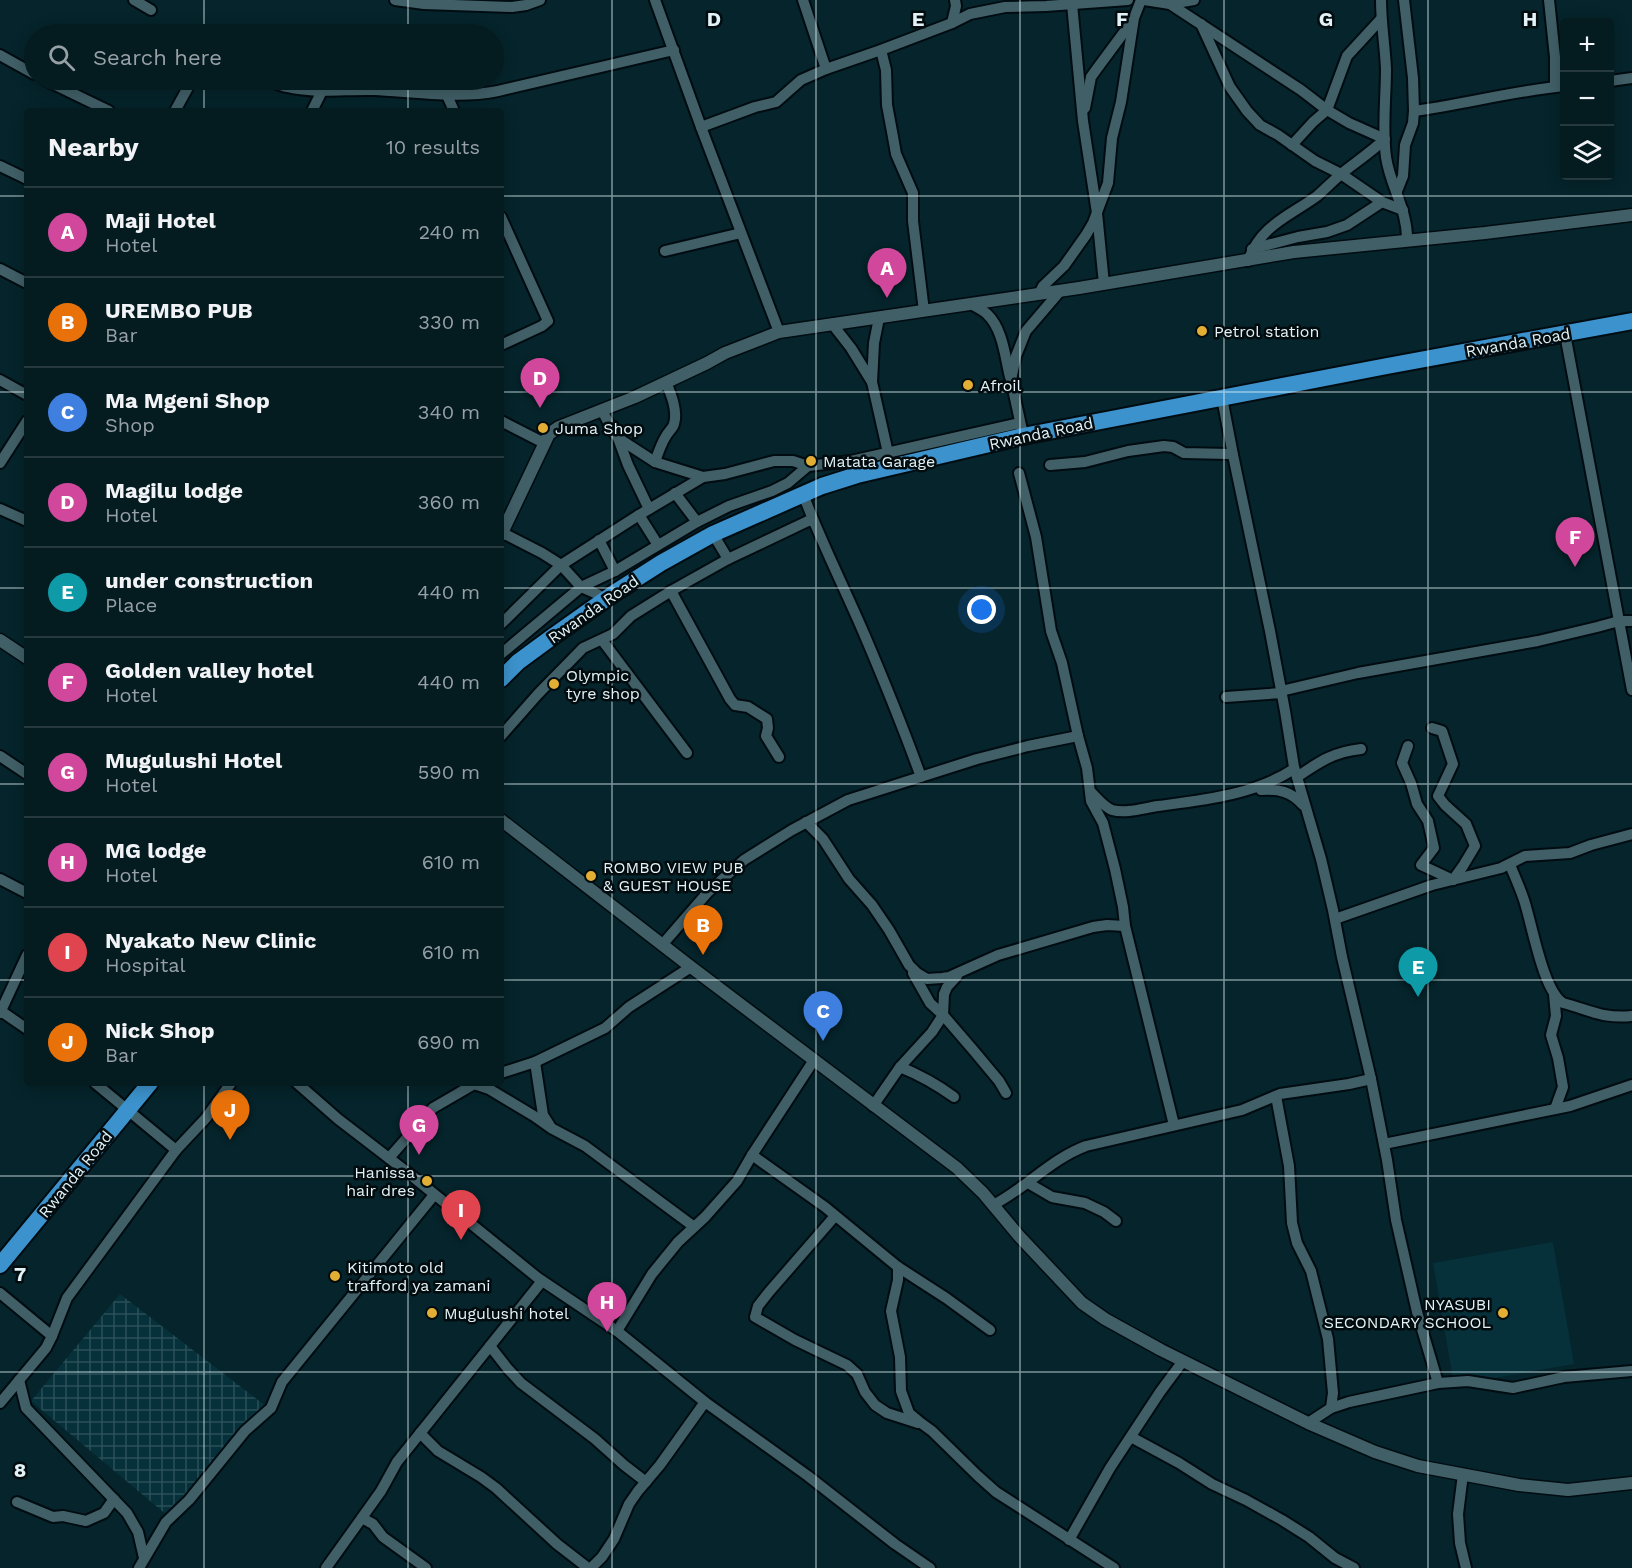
<!DOCTYPE html>
<meta charset="utf-8">
<style>
:root{--surface:#041b20;--page:#12282d;--text:#f1f3f6;--muted:#97a1a5;--line:#25393e;--accent:#d93025}
body{margin:0;font-family:"Work Sans",sans-serif;background:var(--page);color:var(--text)}
.controls{position:absolute;right:18px;top:18px;display:grid;overflow:hidden;border-radius:6px;box-shadow:0 3px 15px #0003}
.controls button{width:54px;height:54px;display:grid;place-items:center;padding:0;border:0;border-bottom:2px solid var(--line);background:var(--surface);color:var(--text);font:30px sans-serif}
.you{position:absolute;left:982px;top:610px;width:21px;height:21px;margin:-15px;border:4px solid #fff;border-radius:50%;background:#1a73e8;box-shadow:0 0 0 9px #1a73e833}
.badge{display:grid;place-items:center;width:39px;height:39px;border-radius:50%;background:var(--accent);color:#fff;font-size:20px;font-weight:700}
.pin{position:absolute;translate:-50% -50px;filter:drop-shadow(0 2px 3px #0008)}
.pin::after{content:'';position:absolute;top:32px;width:21px;height:18px;background:inherit;clip-path:polygon(0 0,100% 0,50% 100%)}
.list{margin:0;padding:0;list-style:none}
h2{display:flex;justify-content:space-between;align-items:center;height:78px;margin:0;padding:0 24px;font-size:26px}
h2 small{font-size:20px;font-weight:400;color:var(--muted)}
.list li{display:grid;grid-template-columns:39px 1fr auto;gap:18px;align-items:center;box-sizing:border-box;height:90px;padding:0 24px;border-top:2px solid var(--line)}
.list b{display:block;font-size:22px;white-space:nowrap}
.list p{margin:0;font-size:20px;white-space:nowrap;color:var(--muted)}
.list em{font-size:20px;font-style:normal;color:var(--muted)}
.icon{flex:none;width:33px;height:33px;fill:none;stroke:currentColor;stroke-width:2;stroke-linecap:round;stroke-linejoin:round}
.map{position:relative;flex:none;width:1632px;height:1568px;overflow:hidden}
.search{position:absolute;background:var(--surface);box-shadow:0 3px 15px #0003;left:24px;top:24px;width:480px;height:66px;display:flex;align-items:center;gap:15px;box-sizing:border-box;padding:0 21px;border-radius:33px;color:var(--muted);font-size:22px}
.panel{position:absolute;background:var(--surface);box-shadow:0 3px 15px #0003;left:24px;top:108px;width:480px;height:978px;border-radius:6px}
.map>svg:first-child{display:block}
.built{fill:#06313b}
.industrial{fill:url(#industrial-grid)}
.lines{fill:none;stroke-linecap:round;stroke-linejoin:round}
.minor-casing{stroke:#000c11;stroke-width:14}
.tertiary-casing{stroke:#000c11;stroke-width:15}
.trunk-casing{stroke:#000c11;stroke-width:20}
.minor{stroke:#415f67;stroke-width:10}
.tertiary{stroke:#415f67;stroke-width:12}
.trunk{stroke:#3c92cc;stroke-width:16}
.grid{fill:none;stroke:#e2f2f7;stroke-width:1.5;stroke-opacity:0.55}
.poi-dot{fill:#e2af34;stroke:#020b0e;stroke-width:2}
.labels{text-anchor:middle;stroke-width:5;stroke-linejoin:round;paint-order:stroke}
.poi-label{font-size:16px;fill:#e2f2f7;stroke:#020b0e;text-anchor:start}
.street-label{font-size:16px;fill:#e2f2f7;stroke:#020b0e}
.grid-label{font-size:20px;text-anchor:middle;font-weight:bold;fill:#e2f2f7;stroke:#020b0e;stroke-width:5;stroke-linejoin:round;paint-order:stroke}
</style>
<div class="map">
<svg width="1632" height="1568" viewBox="0 0 1632 1568">
<defs>
<pattern id="industrial-grid" width="8" height="8" patternUnits="userSpaceOnUse" patternTransform="scale(1.5)"><rect width="8" height="8" fill="#06313b"/><path d="M0 4h8M4 0v8" fill="none" stroke="#2a4f58"/></pattern>
</defs>
<rect width="100%" height="100%" fill="#05242b"/>
<polygon class="built" points="1553,1242 1574,1364 1454,1385 1433,1263"/>
<polygon class="industrial" points="120,1294 267,1407 168,1516 31,1401"/>
<g class="lines">
<g class="minor-casing">
<g id="minor">
<polyline points="134,0 151,10"/>
<polyline points="395,0 424,4 512,7 526,5 540,0"/>
<polyline points="655,0 701,127 779,332"/>
<polyline points="803,0 826,69"/>
<polyline points="1144,0 1170,4 1194,0"/>
<path d="M1381,0C1381,23 1385,46 1386,69C1386,98 1382,128 1386,157C1390,186 1408,210 1407,241"/>
<polyline points="1549,0 1555,57 1555,87"/>
<polyline points="1072,4 1083,121 1097,213 1104,284"/>
<path d="M1170,4L1301,90L1327,110L1349,123L1385,139C1371,152 1356,162 1341,174C1333,181 1325,189 1317,196C1288,217 1261,225 1248,261"/>
<polyline points="952,23 956,6 955,0"/>
<polyline points="1201,24 1230,87 1247,111 1260,125 1278,135 1315,161 1341,174 1382,202 1403,210"/>
<polyline points="881,50 886,70 887,105 893,137 896,154 913,193 913,221 924,311"/>
<polyline points="0,55 34,74"/>
<polyline points="45,80 109,111"/>
<path d="M265,80C273,82 280,86 287,87C316,94 345,89 374,90C414,92 460,99 498,91L674,50"/>
<polyline points="1610,81 1632,78"/>
<polyline points="446,93 454,111"/>
<polyline points="1085,108 1091,77 1096,70 1133,20"/>
<polyline points="175,111 192,80"/>
<polyline points="312,111 322,91"/>
<path d="M1414,111C1464,104 1514,91 1564,86"/>
<polyline points="701,127 755,107 776,102 801,80 826,69 881,50 952,23 970,14 1005,7 1046,6 1128,0"/>
<polyline points="1292,145 1313,122 1327,110 1347,56 1381,19"/>
<polyline points="0,166 27,179"/>
<polyline points="1397,191 1403,176 1405,145 1413,123 1414,111 1413,78 1404,0"/>
<polyline points="501,217 548,321 542,326 501,345"/>
<polyline points="1252,249 1298,237 1327,232 1347,225 1382,202"/>
<polyline points="665,251 741,233"/>
<polyline points="0,269 27,283"/>
<polyline points="1039,294 1043,286 1064,266 1086,235 1093,223 1108,183 1112,138 1121,102 1134,18 1141,0"/>
<path d="M971,304C976,307 983,310 987,314C1003,329 1005,357 1010,377"/>
<polyline points="833,325 851,348 872,382 888,453"/>
<polyline points="1565,334 1632,690"/>
<polyline points="0,380 27,395"/>
<path d="M666,382C671,394 678,411 674,424C673,428 669,431 666,436C661,444 658,453 655,462L703,477"/>
<polyline points="872,382 874,343 879,318"/>
<polyline points="1222,398 1233,455"/>
<polyline points="602,410 612,430 618,438 628,465 649,509"/>
<polyline points="501,421 544,443"/>
<polyline points="1022,430 1011,380 1016,356 1026,331 1061,290"/>
<polyline points="618,438 655,462"/>
<polyline points="0,463 27,421"/>
<polyline points="1050,465 1085,462 1128,451 1164,446 1173,447 1184,453 1229,454 1233,455 1270,631 1285,711 1294,767 1321,859 1333,910 1342,957 1371,1079 1387,1160 1396,1220 1417,1312 1438,1383"/>
<polyline points="1019,473 1036,537 1051,631 1062,663 1078,736 1087,768 1091,801 1103,823 1115,869 1123,907 1125,926 1174,1125"/>
<polyline points="675,493 697,522"/>
<path d="M803,494C821,542 845,589 865,636C885,683 904,730 921,777"/>
<polyline points="0,509 27,521"/>
<polyline points="639,515 658,545"/>
<polyline points="501,532 542,553 561,565 581,587 597,594 605,600"/>
<polyline points="713,534 728,559"/>
<polyline points="599,540 615,571"/>
<polyline points="671,591 730,699 735,705 748,707 767,719 768,728 766,736 779,757"/>
<polyline points="501,624 561,565 639,515 703,477 725,474 774,461 793,461 808,466 851,461 1020,423"/>
<polyline points="602,640 687,753"/>
<polyline points="501,654 581,587 615,571 697,522 729,506 772,491 788,483 808,466"/>
<polyline points="1281,691 1358,673 1538,641 1597,627 1619,621 1632,621"/>
<polyline points="1226,697 1282,693"/>
<polyline points="501,736 538,694 583,648 613,634 631,616 671,591 728,559 808,521 813,521"/>
<polyline points="1408,746 1402,763 1411,783 1417,804 1428,821 1434,848 1421,865 1453,880 1463,866 1475,846 1466,824 1445,805 1438,796 1453,764 1442,731 1432,728"/>
<polyline points="0,756 27,774"/>
<path d="M1297,777C1319,762 1333,752 1361,749"/>
<path d="M1261,790C1278,789 1291,791 1303,805"/>
<path d="M1091,792C1097,798 1104,807 1112,810C1126,814 1144,808 1158,806C1204,800 1254,795 1294,769"/>
<polyline points="806,822 823,839 849,879 872,905 889,930 909,965 917,973 927,979 942,978 949,977 998,955 1093,927 1107,925 1125,926"/>
<path d="M1510,865C1515,877 1520,888 1524,900C1532,924 1543,991 1563,1003C1590,1010 1602,1019 1632,1016"/>
<polyline points="0,879 27,893"/>
<polyline points="1335,919 1432,885 1501,868 1525,856 1570,853 1591,845 1632,834"/>
<polyline points="662,945 708,892 744,860 792,830 848,800 977,759 1028,746 1078,736"/>
<polyline points="913,973 930,1003 943,1015 974,1051 999,1081 1006,1093"/>
<polyline points="1554,994 1556,1016 1551,1035 1558,1058 1563,1087 1555,1109"/>
<polyline points="1,1011 27,1029"/>
<polyline points="0,1013 27,955"/>
<polyline points="535,1062 543,1115 550,1126"/>
<path d="M900,1067C920,1075 936,1084 954,1097"/>
<polyline points="501,1073 535,1062 605,1028 629,1007 691,967"/>
<polyline points="95,1083 176,1150"/>
<polyline points="297,1083 338,1119 407,1172 538,1278 617,1331 705,1402 808,1476 895,1544 930,1568"/>
<polyline points="474,1084 489,1089 534,1116 551,1128 585,1146 693,1226"/>
<polyline points="1276,1096 1289,1166 1292,1223 1297,1243 1311,1271 1328,1339 1333,1393 1331,1408"/>
<polyline points="873,1106 900,1067 932,1032 943,1015 944,994 947,987 957,976"/>
<polyline points="1384,1144 1570,1106 1632,1085"/>
<polyline points="752,1155 825,1207 898,1267 946,1298 990,1330"/>
<polyline points="389,1158 433,1108 476,1083"/>
<polyline points="1028,1183 1052,1197 1085,1203 1104,1212 1116,1221"/>
<path d="M993,1205C1026,1188 1051,1159 1086,1146L1242,1110L1280,1094L1349,1084L1371,1079"/>
<polyline points="835,1216 769,1292 758,1306 755,1317 795,1340 847,1365 857,1374 865,1392 875,1405 887,1413 918,1423"/>
<polyline points="898,1267 898,1280 891,1311 900,1357 901,1391 909,1413 921,1423 932,1431 978,1476 996,1492 1114,1568"/>
<polyline points="0,1293 52,1336"/>
<polyline points="617,1331 652,1274 678,1242 705,1217 737,1181 752,1155 814,1060"/>
<polyline points="490,1346 508,1369 521,1383 595,1439 624,1465 646,1482"/>
<polyline points="19,1380 26,1408 127,1513 138,1532 144,1558"/>
<polyline points="0,1403 46,1348 52,1336 67,1298 176,1150 206,1118 231,1083"/>
<polyline points="1308,1423 1331,1408 1349,1402 1438,1383 1468,1381 1513,1388 1564,1377 1632,1371"/>
<polyline points="420,1433 438,1451 481,1477 496,1488 557,1544 588,1568"/>
<polyline points="1131,1437 1179,1463 1212,1484 1246,1500 1282,1520 1309,1537 1335,1558 1354,1568"/>
<polyline points="1463,1474 1458,1514 1460,1543 1466,1568"/>
<polyline points="17,1502 53,1517 63,1516 86,1521 104,1513 114,1499"/>
<polyline points="362,1518 373,1524 383,1537 426,1568"/>
<polyline points="1069,1540 1110,1468 1160,1392 1183,1361"/>
<polyline points="139,1568 166,1522 189,1500 245,1431 271,1408 282,1382 434,1195"/>
<polyline points="326,1568 381,1491 397,1462 542,1281"/>
<polyline points="591,1568 602,1557 614,1539 629,1504 638,1491 660,1465 705,1402"/>
</g>
</g>
<g class="tertiary-casing">
<g id="tertiary">
<polyline points="501,535 549,434 559,427 635,397 707,363 725,353 779,332 1079,288 1294,252 1485,233 1632,215"/>
<polyline points="0,640 27,658"/>
<polyline points="501,820 691,967 957,1168 983,1193 1019,1236 1082,1303 1105,1319 1161,1350 1308,1423 1375,1452 1418,1466 1519,1485 1568,1490 1632,1483"/>
</g>
</g>
<g class="trunk-casing">
<g id="trunk">
<polyline points="501,679 518,662 552,637 614,593 661,563 713,534 822,486 857,475 1023,436 1387,366 1632,321"/>
<polyline points="0,1265 150,1083"/>
</g>
</g>
<use href="#minor" class="minor"/>
<use href="#tertiary" class="tertiary"/>
<use href="#trunk" class="trunk"/>
</g>
<path class="grid" d="M204,0V34M408,0V34M612,0V1568M816,0V1568M1020,0V1568M1224,0V1568M1428,0V1568M204,80V111M408,80V111M0,196H27M501,196H1632M0,392H27M501,392H1632M0,588H27M501,588H1632M0,784H27M501,784H1632M0,980H27M501,980H1632M204,1083V1568M408,1083V1568M0,1176H1632M0,1372H1632"/>
<g class="poi-dot">
<circle cx="1202" cy="331" r="6"/>
<circle cx="968" cy="385" r="6"/>
<circle cx="543" cy="428" r="6"/>
<circle cx="811" cy="461" r="6"/>
<circle cx="554" cy="684" r="6"/>
<circle cx="591" cy="876" r="6"/>
<circle cx="427" cy="1181" r="6"/>
<circle cx="335" cy="1276" r="6"/>
<circle cx="432" cy="1313" r="6"/>
<circle cx="1503" cy="1313" r="6"/>
</g>
<g class="labels">
<g class="poi-label">
<text x="1214" y="337">Petrol station</text>
<text x="980" y="391">Afroil</text>
<text x="555" y="434">Juma Shop</text>
<text x="823" y="467">Matata Garage</text>
<text x="566" y="681">Olympic<tspan x="566" dy="18">tyre shop</tspan></text>
<text x="603" y="873">ROMBO VIEW PUB<tspan x="603" dy="18">&amp; GUEST HOUSE</tspan></text>
<text x="415" y="1178" text-anchor="end">Hanissa<tspan x="415" dy="18">hair dres</tspan></text>
<text x="347" y="1273">Kitimoto old<tspan x="347" dy="18">trafford ya zamani</tspan></text>
<text x="1491" y="1310" text-anchor="end">NYASUBI<tspan x="1491" dy="18">SECONDARY SCHOOL</tspan></text>
<text x="444" y="1319">Mugulushi hotel</text>
</g>
<g class="street-label">
<text transform="translate(1518 342) rotate(-10)" y="6">Rwanda Road</text>
<text transform="translate(1041 433) rotate(-12)" y="6">Rwanda Road</text>
<text transform="translate(593 609) rotate(-35)" y="6">Rwanda Road</text>
<text transform="translate(75 1174) rotate(-51)" y="6">Rwanda Road</text>
</g>
</g>
<g class="grid-label">
<text x="714" y="26">D</text>
<text x="918" y="26">E</text>
<text x="1122" y="26">F</text>
<text x="1326" y="26">G</text>
<text x="1530" y="26">H</text>
<text x="20" y="1281">7</text>
<text x="20" y="1477">8</text>
</g>
</svg>
<div class="controls">
<button>+</button>
<button>−</button>
<button><svg class="icon" aria-label="layers" viewBox="0 0 24 24"><path d="M12 4l9 5-9 5-9-5zM3 14l9 5 9-5"/></svg></button>
</div>
<div class="you"></div>
<div class="pin badge" style="left:887px;top:298px;background:#d1479c">A</div>
<div class="pin badge" style="left:703px;top:955px;background:#e8710a">B</div>
<div class="pin badge" style="left:823px;top:1041px;background:#3f7fe0">C</div>
<div class="pin badge" style="left:540px;top:408px;background:#d1479c">D</div>
<div class="pin badge" style="left:1418px;top:997px;background:#0f9aa8">E</div>
<div class="pin badge" style="left:1575px;top:567px;background:#d1479c">F</div>
<div class="pin badge" style="left:419px;top:1155px;background:#d1479c">G</div>
<div class="pin badge" style="left:607px;top:1332px;background:#d1479c">H</div>
<div class="pin badge" style="left:461px;top:1240px;background:#e0444e">I</div>
<div class="pin badge" style="left:230px;top:1140px;background:#e8710a">J</div>
<div class="search"><svg class="icon" aria-label="search" viewBox="0 0 24 24"><circle cx="10" cy="10" r="6"/><path d="M15 15l6 6"/></svg>Search here</div>
<section class="panel">
<h2>Nearby<small>10 results</small></h2>
<ul class="list">
<li><span class="badge" style="background:#d1479c">A</span><div><b>Maji Hotel</b><p>Hotel</p></div><em>240 m</em></li>
<li><span class="badge" style="background:#e8710a">B</span><div><b>UREMBO PUB</b><p>Bar</p></div><em>330 m</em></li>
<li><span class="badge" style="background:#3f7fe0">C</span><div><b>Ma Mgeni Shop</b><p>Shop</p></div><em>340 m</em></li>
<li><span class="badge" style="background:#d1479c">D</span><div><b>Magilu lodge</b><p>Hotel</p></div><em>360 m</em></li>
<li><span class="badge" style="background:#0f9aa8">E</span><div><b>under construction</b><p>Place</p></div><em>440 m</em></li>
<li><span class="badge" style="background:#d1479c">F</span><div><b>Golden valley hotel</b><p>Hotel</p></div><em>440 m</em></li>
<li><span class="badge" style="background:#d1479c">G</span><div><b>Mugulushi Hotel</b><p>Hotel</p></div><em>590 m</em></li>
<li><span class="badge" style="background:#d1479c">H</span><div><b>MG lodge</b><p>Hotel</p></div><em>610 m</em></li>
<li><span class="badge" style="background:#e0444e">I</span><div><b>Nyakato New Clinic</b><p>Hospital</p></div><em>610 m</em></li>
<li><span class="badge" style="background:#e8710a">J</span><div><b>Nick Shop</b><p>Bar</p></div><em>690 m</em></li>
</ul>
</section>
</div>
